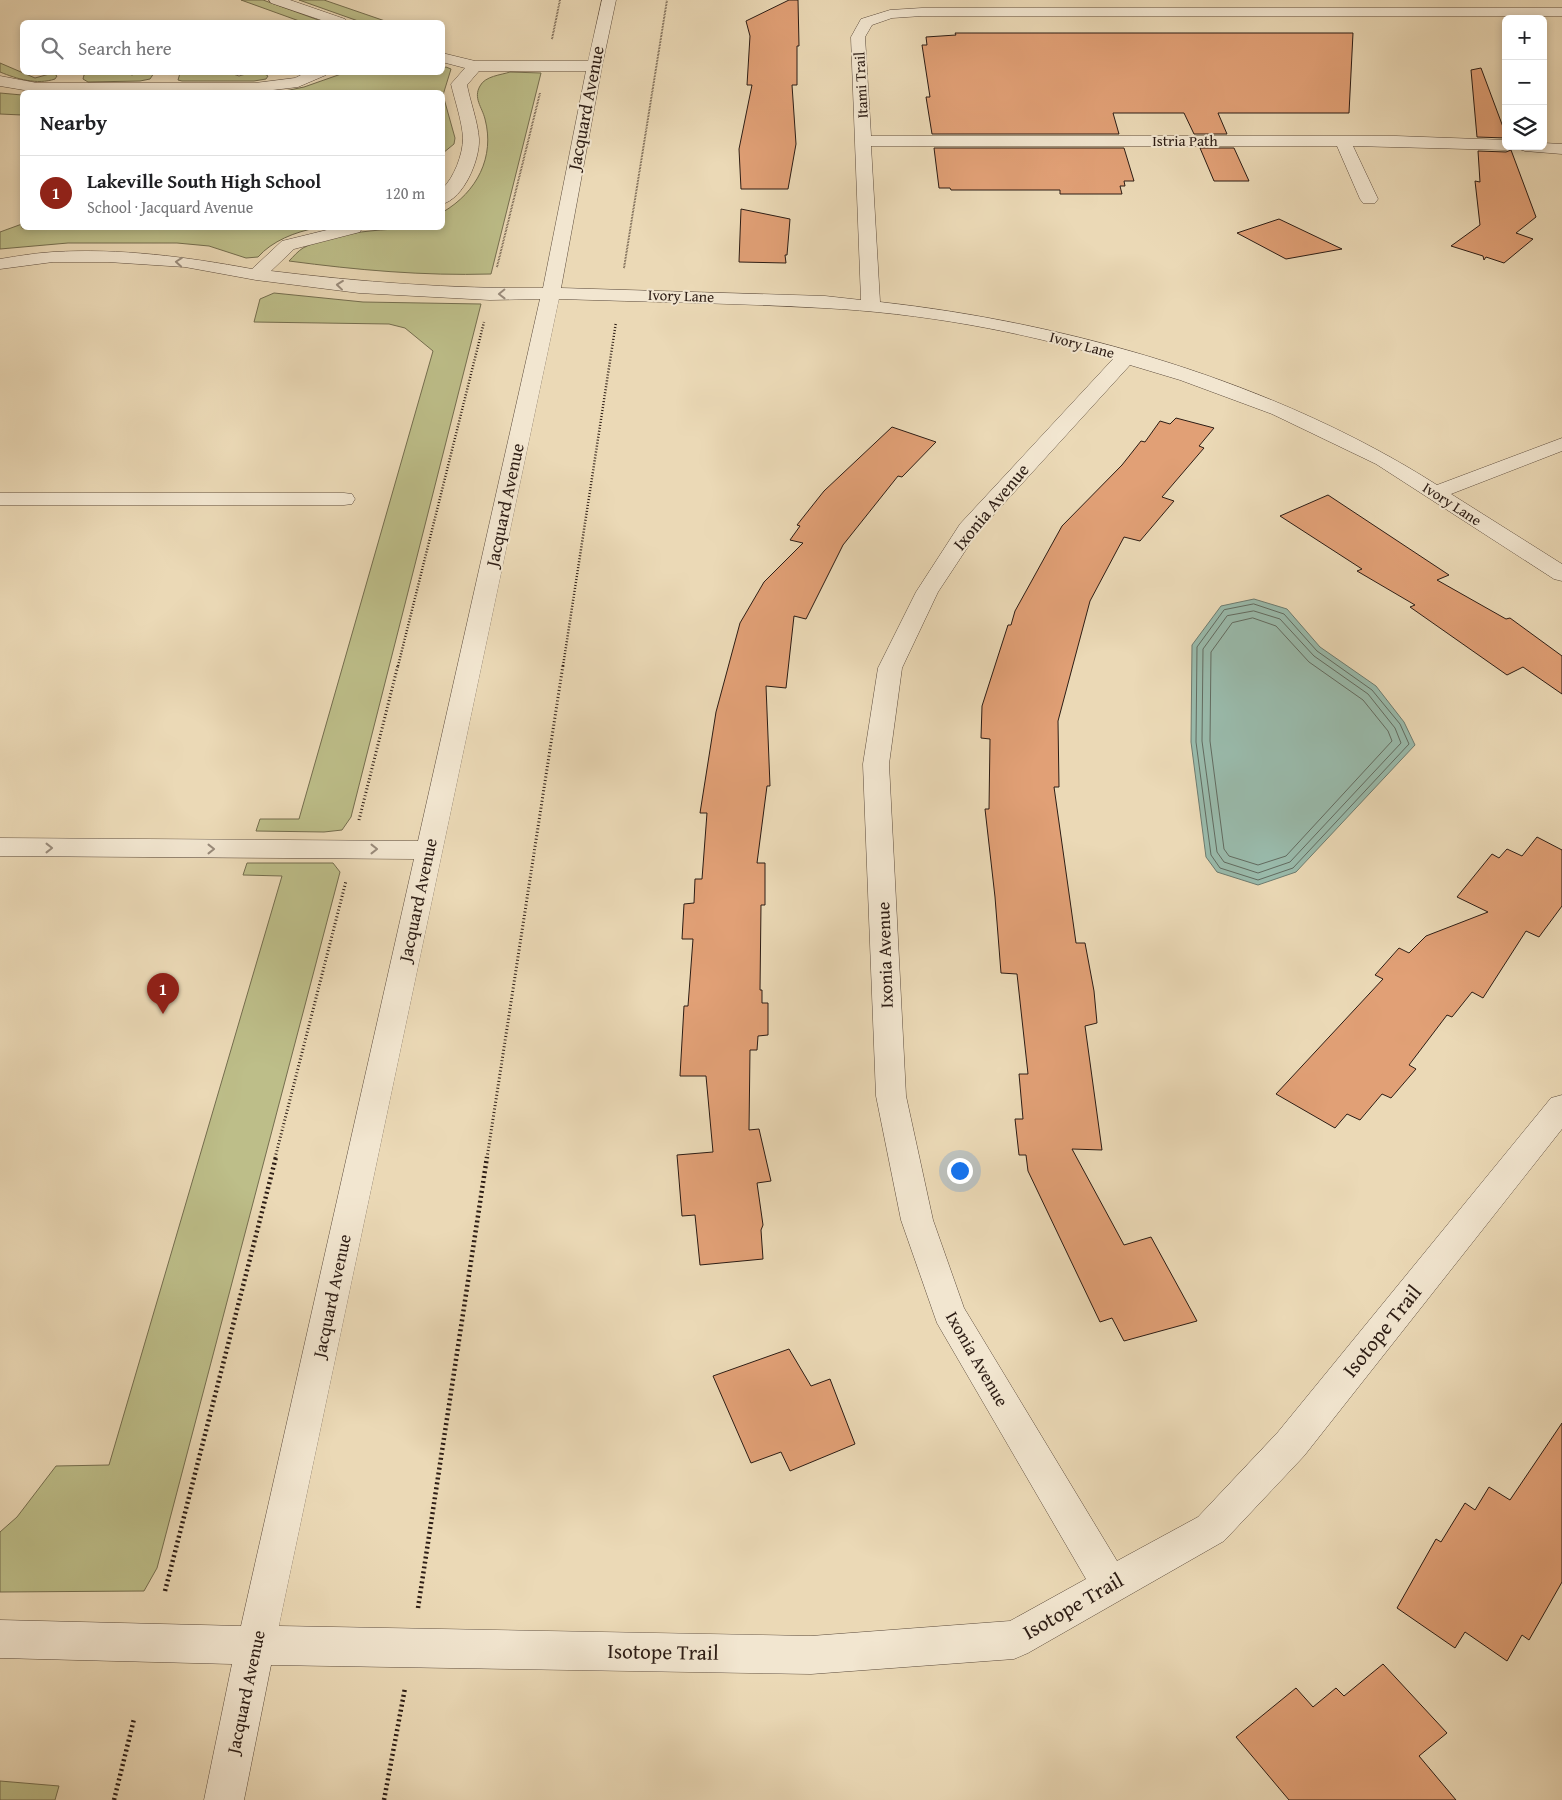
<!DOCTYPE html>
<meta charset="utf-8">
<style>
:root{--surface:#fff;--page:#f2f2f2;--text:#202124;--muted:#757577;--line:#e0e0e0;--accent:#8f2418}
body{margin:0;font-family:"Gentium Book Plus",serif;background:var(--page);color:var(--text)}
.controls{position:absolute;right:15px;top:15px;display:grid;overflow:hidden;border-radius:8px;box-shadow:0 2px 8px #0003}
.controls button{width:45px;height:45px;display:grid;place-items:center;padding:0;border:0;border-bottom:1px solid var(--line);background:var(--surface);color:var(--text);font:25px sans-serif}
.you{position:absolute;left:959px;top:1170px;width:18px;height:18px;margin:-12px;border:4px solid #fff;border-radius:50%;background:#1a73e8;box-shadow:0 0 0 8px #1a73e833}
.badge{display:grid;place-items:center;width:32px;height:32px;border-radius:50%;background:var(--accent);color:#fff;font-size:16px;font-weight:700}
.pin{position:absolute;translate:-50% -41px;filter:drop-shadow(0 1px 2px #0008)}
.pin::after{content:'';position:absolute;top:26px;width:18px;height:15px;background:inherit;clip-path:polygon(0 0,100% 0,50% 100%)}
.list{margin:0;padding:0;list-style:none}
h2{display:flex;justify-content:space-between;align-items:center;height:65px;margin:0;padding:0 20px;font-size:21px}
h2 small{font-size:16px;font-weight:400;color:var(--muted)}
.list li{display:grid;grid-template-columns:32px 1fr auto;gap:15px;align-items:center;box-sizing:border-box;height:75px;padding:0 20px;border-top:1px solid var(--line)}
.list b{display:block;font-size:19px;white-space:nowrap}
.list p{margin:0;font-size:16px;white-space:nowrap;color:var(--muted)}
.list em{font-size:16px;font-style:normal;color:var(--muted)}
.icon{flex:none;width:28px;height:28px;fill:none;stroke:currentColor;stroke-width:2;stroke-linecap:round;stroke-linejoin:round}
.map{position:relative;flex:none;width:1562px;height:1800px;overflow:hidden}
.search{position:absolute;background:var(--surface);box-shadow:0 2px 8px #0003;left:20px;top:20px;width:425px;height:55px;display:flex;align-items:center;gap:12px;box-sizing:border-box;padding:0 18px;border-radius:8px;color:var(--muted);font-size:19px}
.panel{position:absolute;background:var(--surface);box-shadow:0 2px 8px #0003;left:20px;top:90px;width:425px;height:140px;border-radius:8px}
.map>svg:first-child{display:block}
.green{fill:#bdbe89;stroke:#746d4e}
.water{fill:#99baab;stroke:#6d7b6f}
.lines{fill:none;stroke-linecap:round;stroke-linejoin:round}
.shore{stroke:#626b60;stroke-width:1}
.building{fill:#e1a076;stroke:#2c1c14}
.minor-casing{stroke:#5c4b3c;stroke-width:1}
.path-far3{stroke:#2c1c14;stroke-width:2;stroke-dasharray:0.5 1;stroke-linecap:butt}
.path-far2{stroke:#2c1c14;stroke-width:2.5;stroke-dasharray:1 2;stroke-linecap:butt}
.path-far1{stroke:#2c1c14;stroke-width:3;stroke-dasharray:1 2.5;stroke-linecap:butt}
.path{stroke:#2c1c14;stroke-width:4.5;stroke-dasharray:2 3;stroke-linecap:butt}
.minor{fill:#f2e6d0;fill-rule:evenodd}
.oneway{stroke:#998b7b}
.labels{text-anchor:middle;stroke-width:4;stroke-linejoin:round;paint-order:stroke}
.far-street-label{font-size:15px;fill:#2c1c14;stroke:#f2e6d0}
.street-label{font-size:18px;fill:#2c1c14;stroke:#f2e6d0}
.near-street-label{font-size:21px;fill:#2c1c14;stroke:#f2e6d0}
</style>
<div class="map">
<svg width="1562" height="1800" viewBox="0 0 1562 1800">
<rect width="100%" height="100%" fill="#ebd9b6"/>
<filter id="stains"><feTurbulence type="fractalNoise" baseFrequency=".004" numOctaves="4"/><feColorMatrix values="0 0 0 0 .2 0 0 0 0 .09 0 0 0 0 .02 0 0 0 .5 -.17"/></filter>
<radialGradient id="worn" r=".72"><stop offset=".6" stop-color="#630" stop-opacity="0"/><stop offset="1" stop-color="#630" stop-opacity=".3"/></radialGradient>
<g class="green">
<polygon points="241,0 263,0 324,22 302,22"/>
<polygon points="299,0 324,0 388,22 361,22"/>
<path d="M0,63L35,78L53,73L57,76L55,79C37,85 17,79 0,72Z"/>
<polygon points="446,67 451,69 443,95 455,138 454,144 443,153 442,92 280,92 304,87 344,73 442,72 443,68"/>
<path d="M510,72L541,73L491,274C423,276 357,270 289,261C293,257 298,251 303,248C338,229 403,228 442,228L443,212C477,192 495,157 485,119C482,107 473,98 480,86C485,76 501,75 510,72Z"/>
<polygon points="89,73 126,73 132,75 138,73 154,73 150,79 140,81 88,82 83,79 84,75"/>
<polygon points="180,73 230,73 239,76 249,73 261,72 268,76 266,79 254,81 182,81 178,80"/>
<polygon points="0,93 22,95 22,115 0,114"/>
<path d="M22,224V228H316C295,232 272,241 258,257L246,258L209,246L177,243H68L0,249V232Z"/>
<polygon points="274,293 363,302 481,304 351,817 342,830 324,832 256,831 260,819 299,819 433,351 405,328 389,324 254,322 260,299"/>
<polygon points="247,863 333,863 340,872 157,1568 144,1591 0,1592 0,1532 17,1517 56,1466 109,1465 282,876 243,875"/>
<polygon points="0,1781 59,1786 55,1800 0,1800"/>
</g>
<polygon class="water" points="1254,599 1287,609 1320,647 1376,686 1404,722 1415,745 1296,872 1258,885 1217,872 1206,857 1191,742 1192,645 1221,606"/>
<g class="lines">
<g class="shore">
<polygon points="1254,604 1284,614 1317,651 1372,690 1400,724 1409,744 1293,868 1258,880 1220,868 1211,855 1196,742 1197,647 1224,610"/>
<polygon points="1254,611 1280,619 1314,656 1368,694 1395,728 1401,743 1290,862 1258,873 1224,862 1217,852 1202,741 1203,649 1227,616"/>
<polygon points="1253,618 1276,626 1309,662 1363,700 1388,731 1392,741 1286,856 1258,865 1229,856 1224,849 1210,741 1211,652 1232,623"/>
</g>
</g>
<g class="building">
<polygon points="789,0 798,0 799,46 797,46 797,85 792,85 796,144 788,189 741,189 739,149 752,85 747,85 750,36 746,21"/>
<polygon points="955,33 1353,33 1349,113 1218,113 1227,134 1194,134 1184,113 1113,113 1119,134 932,134 926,97 930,97 922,45 927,45 926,37 956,35"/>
<polygon points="1481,68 1506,135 1506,138 1477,137 1471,70"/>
<polygon points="934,148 1124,148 1134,181 1124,181 1125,186 1120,186 1122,194 1060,194 1060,190 951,190 950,188 939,188"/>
<polygon points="1200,148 1234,148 1249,181 1214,181"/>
<polygon points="1511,150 1536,217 1516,233 1533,239 1504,263 1486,257 1484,260 1483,256 1451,246 1480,225 1475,181 1480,182 1478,151 1506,152"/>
<polygon points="741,209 790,219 787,255 785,255 786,263 739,262"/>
<polygon points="1279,219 1342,249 1286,259 1237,233"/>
<polygon points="1176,418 1214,428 1199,446 1204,448 1162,497 1174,501 1140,541 1124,537 1090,601 1058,721 1059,787 1054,787 1076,943 1085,943 1094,991 1097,1023 1085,1026 1102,1150 1072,1149 1124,1245 1151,1237 1197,1321 1124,1341 1112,1318 1100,1322 1028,1171 1026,1155 1019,1155 1015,1119 1023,1119 1019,1074 1028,1074 1017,974 1001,973 995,897 985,809 989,809 990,739 981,738 982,706 1008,625 1011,625 1015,611 1062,526 1122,465 1141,441 1145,442 1160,421 1170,424"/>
<polygon points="892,427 936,442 902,477 898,476 843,545 806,619 794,616 786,688 766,686 770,786 767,786 757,863 765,863 765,905 761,905 760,990 762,990 762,1003 768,1003 768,1035 758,1036 757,1050 750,1050 749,1130 759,1129 771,1181 757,1183 763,1225 761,1230 763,1259 700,1265 695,1215 682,1216 677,1155 713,1152 706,1076 680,1076 684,1006 688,1006 693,939 682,939 684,904 694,903 695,879 702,879 707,813 700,813 716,712 740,623 764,582 803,543 790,540 800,526 797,525 824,491"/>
<polygon points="1328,495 1449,575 1437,580 1506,619 1510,618 1562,656 1562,694 1523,667 1507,675 1410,607 1415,605 1357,571 1362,569 1280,516"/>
<polygon points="1537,837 1562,850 1562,906 1539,937 1526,931 1483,998 1472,992 1452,1017 1447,1015 1409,1065 1416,1069 1391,1098 1382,1094 1360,1120 1347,1114 1335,1128 1276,1094 1383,979 1375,975 1399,948 1409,953 1426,936 1488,912 1457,897 1492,854 1499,858 1507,849 1522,856"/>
<polygon points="789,1349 811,1386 830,1379 855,1444 790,1471 781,1452 751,1463 713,1376"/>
<polygon points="1562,1423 1562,1582 1529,1640 1522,1635 1507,1661 1465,1632 1455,1648 1397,1608 1436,1539 1441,1542 1465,1503 1475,1510 1489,1487 1510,1500"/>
<polygon points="1383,1664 1447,1733 1419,1756 1456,1800 1289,1800 1236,1737 1296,1688 1313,1707 1336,1688 1344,1696"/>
</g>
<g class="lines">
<g class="minor-casing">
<g id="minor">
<polygon points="269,0 290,0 345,19 347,22 327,22 271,3"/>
<path d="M602,0H616L602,66L561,288L825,296L861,300L851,37L861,19L890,10L922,8H1562V16H922L892,18L872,25L865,37L871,136H1396L1506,140V146H1513L1512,148L1506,150L1353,146L1378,199L1375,203H1363L1360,199L1337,146H871L880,302C1070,323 1275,382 1437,485L1562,438V451L1451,494L1562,564V581L1554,579L1376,464L1272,414L1180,380L1130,365L977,533L938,592L902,668L889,764L906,1096L933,1220L964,1308L1117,1561L1198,1517L1278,1432L1551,1098L1562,1095V1129L1304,1456L1224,1541L1028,1653L1014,1659L811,1674L271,1665L244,1800H204L232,1664L0,1658V1620L241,1626L414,859L0,856V838L418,841L540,299L490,300L359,293L256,280L185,267L108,262H53L0,269V259C18,256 36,253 53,252C120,248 187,257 252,269L282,241L335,228H362L360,232L294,249L271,271C361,282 452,289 543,288L586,71H479L467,85C470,101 478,122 479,139C480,159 464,199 442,204V189C454,178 463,154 463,138C462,121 455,101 451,84L465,68L442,62V53L475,61H588ZM559,299C647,302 735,303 823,308C920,313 1021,331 1113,359L960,524L916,592L878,668L863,764L876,1096L901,1220L937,1323L1086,1579L1010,1621L811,1636L279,1626Z"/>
<polygon points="307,72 328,72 326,75 298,87 256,92 36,92 0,86 0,76 37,83 255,83 295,78"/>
<polygon points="1543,143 1562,144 1562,154 1525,151 1519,149 1517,146 1543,146"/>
<polygon points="0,493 344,493 352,494 355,499 352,504 344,505 0,505"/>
</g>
</g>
<g class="path-far3">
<polyline points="552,39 560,0"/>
<polyline points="497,267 540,93"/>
<polyline points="624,268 667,0"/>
</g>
<g class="path-far2">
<polyline points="398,666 484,322"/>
<polyline points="563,666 616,322"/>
</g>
<g class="path-far1">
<polyline points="359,820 398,665"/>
<polyline points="275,1158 346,881"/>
<polyline points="487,1158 563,665"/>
</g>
<g class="path">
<polyline points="165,1591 276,1157"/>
<polyline points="418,1608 487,1157"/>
<polyline points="114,1800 134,1719"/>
<polyline points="384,1800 405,1688"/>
</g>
<use href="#minor" class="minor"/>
</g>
<defs><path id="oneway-chevron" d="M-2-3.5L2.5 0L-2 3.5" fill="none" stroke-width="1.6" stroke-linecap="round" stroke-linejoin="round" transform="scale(1.25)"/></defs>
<g class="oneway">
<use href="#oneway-chevron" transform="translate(179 262) rotate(-175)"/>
<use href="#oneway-chevron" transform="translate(340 285) rotate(-174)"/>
<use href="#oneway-chevron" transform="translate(502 294) rotate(179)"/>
<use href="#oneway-chevron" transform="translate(49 848)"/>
<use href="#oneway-chevron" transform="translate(211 849)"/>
<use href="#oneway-chevron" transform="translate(374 849)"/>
</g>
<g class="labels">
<g class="far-street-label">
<text transform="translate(861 85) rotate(-93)" y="5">Itami Trail</text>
<text x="1185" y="146">Istria Path</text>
<text transform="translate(681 296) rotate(2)" y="5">Ivory Lane</text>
<text transform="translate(1082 345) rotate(15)" y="5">Ivory Lane</text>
<text transform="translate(1452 504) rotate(33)" y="5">Ivory Lane</text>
</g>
<g class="street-label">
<text transform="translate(586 108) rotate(-79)" y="6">Jacquard Avenue</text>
<text transform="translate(505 505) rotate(-78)" y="6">Jacquard Avenue</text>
<text transform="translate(991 507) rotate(-50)" y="6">Ixonia Avenue</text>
<text transform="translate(418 900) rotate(-78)" y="6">Jacquard Avenue</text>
<text transform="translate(885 955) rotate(-92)" y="6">Ixonia Avenue</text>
<text transform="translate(332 1296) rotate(-78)" y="6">Jacquard Avenue</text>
<text transform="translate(977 1359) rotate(60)" y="6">Ixonia Avenue</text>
<text transform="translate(246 1692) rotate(-78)" y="6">Jacquard Avenue</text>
</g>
<g class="near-street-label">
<text transform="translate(1382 1331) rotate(-51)" y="7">Isotope Trail</text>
<text transform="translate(1073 1606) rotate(-30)" y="7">Isotope Trail</text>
<text transform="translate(663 1652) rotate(1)" y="7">Isotope Trail</text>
</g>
</g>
<rect width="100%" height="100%" filter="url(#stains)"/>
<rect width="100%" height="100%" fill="url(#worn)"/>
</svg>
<div class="controls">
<button>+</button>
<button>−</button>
<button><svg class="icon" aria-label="layers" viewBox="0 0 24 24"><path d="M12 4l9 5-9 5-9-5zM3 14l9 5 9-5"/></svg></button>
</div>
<div class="you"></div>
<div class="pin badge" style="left:163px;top:1014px">1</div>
<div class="search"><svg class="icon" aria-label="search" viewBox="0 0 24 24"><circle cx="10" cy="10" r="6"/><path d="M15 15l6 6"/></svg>Search here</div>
<section class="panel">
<h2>Nearby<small></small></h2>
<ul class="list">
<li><span class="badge">1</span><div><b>Lakeville South High School</b><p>School · Jacquard Avenue</p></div><em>120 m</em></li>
</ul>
</section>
</div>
